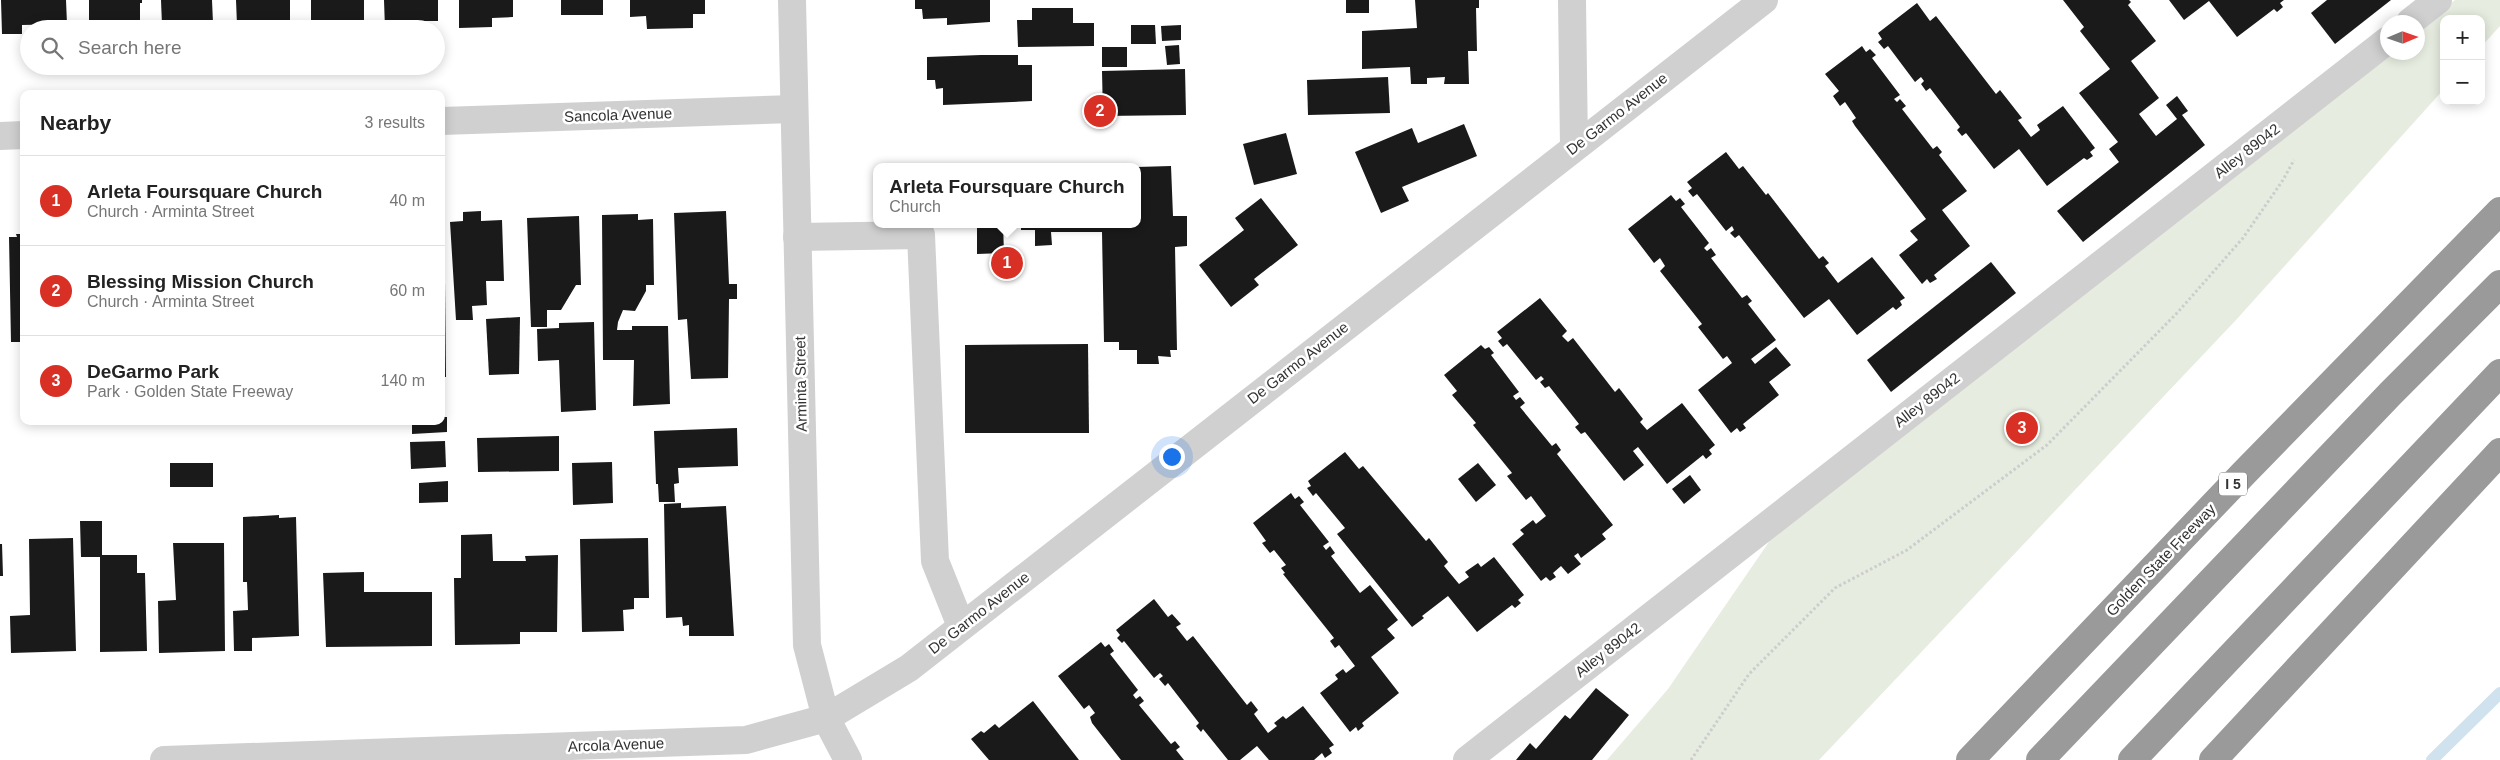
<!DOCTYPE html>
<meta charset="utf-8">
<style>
:root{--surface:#fff;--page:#f2f2f2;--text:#222;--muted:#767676;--line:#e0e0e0;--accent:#d93025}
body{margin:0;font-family:Helvetica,sans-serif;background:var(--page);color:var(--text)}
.controls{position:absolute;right:15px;top:15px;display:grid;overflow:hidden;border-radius:10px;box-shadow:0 2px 12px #0003}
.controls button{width:45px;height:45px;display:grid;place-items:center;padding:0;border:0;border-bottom:1px solid var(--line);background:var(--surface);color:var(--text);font:25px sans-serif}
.compass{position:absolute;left:2380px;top:15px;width:45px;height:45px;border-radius:50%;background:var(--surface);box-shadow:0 2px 12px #0003;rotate:88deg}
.you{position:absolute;left:1171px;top:456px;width:18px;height:18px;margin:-12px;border:4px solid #fff;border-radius:50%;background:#1a73e8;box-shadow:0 0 0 8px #1a73e833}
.badge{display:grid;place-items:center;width:32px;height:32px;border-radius:50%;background:var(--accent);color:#fff;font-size:16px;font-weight:700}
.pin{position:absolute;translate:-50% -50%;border:2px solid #fff;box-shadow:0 1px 5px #0006}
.popup{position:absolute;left:873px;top:163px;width:268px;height:65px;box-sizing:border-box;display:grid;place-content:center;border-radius:10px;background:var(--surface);filter:drop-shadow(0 1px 4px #0005);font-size:16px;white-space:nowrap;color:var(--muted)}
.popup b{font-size:19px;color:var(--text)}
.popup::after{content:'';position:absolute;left:50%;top:100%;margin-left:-10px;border:10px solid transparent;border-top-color:var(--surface)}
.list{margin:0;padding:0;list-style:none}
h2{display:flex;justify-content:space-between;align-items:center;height:65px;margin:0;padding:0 20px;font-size:21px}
h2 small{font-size:16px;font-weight:400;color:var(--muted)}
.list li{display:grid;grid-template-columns:32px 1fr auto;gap:15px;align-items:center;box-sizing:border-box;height:90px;padding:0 20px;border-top:1px solid var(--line)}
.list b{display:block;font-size:19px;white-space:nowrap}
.list p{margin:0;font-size:16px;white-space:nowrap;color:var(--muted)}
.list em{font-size:16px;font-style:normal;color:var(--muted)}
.icon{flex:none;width:28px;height:28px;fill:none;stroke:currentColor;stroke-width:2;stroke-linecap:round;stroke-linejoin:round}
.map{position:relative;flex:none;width:2500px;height:760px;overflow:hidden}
.search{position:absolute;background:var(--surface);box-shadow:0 2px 12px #0003;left:20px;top:20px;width:425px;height:55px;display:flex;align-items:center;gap:12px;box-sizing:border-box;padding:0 18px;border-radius:28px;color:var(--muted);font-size:19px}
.panel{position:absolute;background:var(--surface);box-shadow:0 2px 12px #0003;left:20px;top:90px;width:425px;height:335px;border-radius:10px}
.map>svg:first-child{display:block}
.green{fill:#e6ecdf}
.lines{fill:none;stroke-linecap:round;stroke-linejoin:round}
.stream{stroke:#cfe2ee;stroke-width:12}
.building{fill:#1a1a1a}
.path{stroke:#cdcdcd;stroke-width:3;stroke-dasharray:2.5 2.5;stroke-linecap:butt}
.minor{stroke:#d0d0d0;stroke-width:28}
.highway{stroke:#9a9a9a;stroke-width:28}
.labels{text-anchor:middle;stroke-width:5;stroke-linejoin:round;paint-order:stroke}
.shield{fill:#fff;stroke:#707070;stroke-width:1}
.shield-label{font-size:14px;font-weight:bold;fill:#333}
.street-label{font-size:15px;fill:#333;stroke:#fff}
</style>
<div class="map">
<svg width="2500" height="760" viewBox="0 0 2500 760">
<rect width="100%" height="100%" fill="#fff"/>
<polygon class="green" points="2455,0 2500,0 2500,26 2481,47 2481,19 2444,19 2444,89 2236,320 1819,760 1607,760 1668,689 1773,536 2388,53 2418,52 2418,30"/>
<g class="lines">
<polyline class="stream" points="2432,760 2500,693"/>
</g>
<g class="building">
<polygon points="1,0 66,0 67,24 22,25 22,34 2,34"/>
<polygon points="89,0 142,0 142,3 140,3 140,26 89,27"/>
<polygon points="161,0 212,0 213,23 162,25"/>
<polygon points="236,0 290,0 290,24 265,24 265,29 254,29 254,25 237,25"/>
<polygon points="311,0 364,0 364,22 340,23 340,27 329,28 329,23 311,24"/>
<polygon points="384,0 438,0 438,21 414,21 414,29 385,29"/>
<polygon points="459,0 513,0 513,17 492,18 492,27 459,28"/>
<rect x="561" y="0" width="42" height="15"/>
<polygon points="630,0 705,0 705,14 693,14 693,28 647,29 646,16 630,17"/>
<polygon points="915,0 990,0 990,22 947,25 947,18 923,19 922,9 915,9"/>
<rect x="1346" y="0" width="23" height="13"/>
<polygon points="1415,0 1479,0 1479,8 1476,8 1477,51 1468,51 1469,84 1444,84 1445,77 1427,78 1427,84 1411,84 1410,67 1362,69 1362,31 1417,28"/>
<polygon points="2063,0 2129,0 2131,2 2128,5 2156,41 2131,61 2159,98 2139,114 2156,136 2177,119 2166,105 2177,96 2188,111 2182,115 2205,145 2083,242 2057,211 2119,162 2109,149 2118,142 2079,93 2110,69 2080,31 2084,27"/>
<polygon points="2169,0 2284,0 2280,3 2283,7 2277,12 2274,9 2237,37 2209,1 2184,20"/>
<polygon points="2327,0 2391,0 2335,44 2311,13"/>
<polygon points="1917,3 1930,21 1936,16 1996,94 2000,90 2022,118 2018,120 2031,137 2040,130 2037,125 2063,106 2095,148 2090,152 2093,156 2087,160 2084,158 2047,186 2019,149 1994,169 1966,133 1962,136 1957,130 1960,127 1930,88 1926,91 1921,84 1924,81 1921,77 1915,82 1888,46 1884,49 1878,42 1882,39 1878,33"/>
<polygon points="1032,8 1073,8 1073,23 1094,23 1094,46 1018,47 1017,20 1032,20"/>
<polygon points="1131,25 1155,25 1156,44 1131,44"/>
<polygon points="1181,25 1181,40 1162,41 1161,26"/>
<polygon points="1179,45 1180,64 1167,65 1165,46"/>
<polygon points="1862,46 1866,52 1870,49 1876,55 1872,58 1900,95 1894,99 1897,102 1900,99 1906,106 1902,109 1933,149 1937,146 1942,152 1939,155 1967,191 1942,210 1970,246 1934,275 1937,279 1930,283 1927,279 1922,284 1899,255 1918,240 1910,231 1926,219 1855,126 1852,121 1856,118 1845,102 1840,106 1833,96 1839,91 1825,74"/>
<rect x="1102" y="47" width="25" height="20"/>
<polygon points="981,55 1018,55 1018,65 1032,65 1032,101 943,105 943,88 936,89 935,80 927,80 927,57"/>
<polygon points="1185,69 1186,115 1103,116 1102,71"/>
<polygon points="1388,77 1390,113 1308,115 1307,80"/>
<polygon points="1464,124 1477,156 1402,187 1409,201 1381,213 1355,152 1412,128 1418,143"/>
<polygon points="1286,133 1297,174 1254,185 1243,144"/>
<polygon points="1726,152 1739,169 1743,166 1766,195 1768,193 1819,259 1823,256 1829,263 1825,266 1838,283 1872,257 1905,298 1900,301 1902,305 1896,310 1893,307 1857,335 1829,299 1804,318 1739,235 1735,238 1730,233 1734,230 1732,226 1726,231 1697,194 1693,197 1688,191 1692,188 1687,182"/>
<polygon points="1171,166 1173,216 1187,216 1187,246 1175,247 1177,350 1170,350 1171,357 1158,356 1159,364 1137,364 1137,350 1119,350 1119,342 1104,342 1102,232 1051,232 1052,245 1035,246 1035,230 1021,230 1021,224 1137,224 1137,167"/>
<polygon points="1671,195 1676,201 1680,198 1685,204 1681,207 1709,243 1704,248 1707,251 1711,248 1716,255 1711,258 1742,298 1747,295 1752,301 1748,304 1776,340 1751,359 1755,364 1776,347 1791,365 1769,382 1779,395 1743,424 1746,428 1740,432 1737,428 1731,433 1698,390 1732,363 1727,356 1723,359 1698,327 1702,324 1660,271 1665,266 1660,258 1654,263 1628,229"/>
<polygon points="1261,198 1298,245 1254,279 1259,285 1231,307 1199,265 1244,230 1235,218"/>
<polygon points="481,211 481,221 502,220 504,281 486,281 487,305 472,306 473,320 456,320 450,222 463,221 463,212"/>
<polygon points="726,211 729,284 737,284 737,299 729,299 728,378 691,379 687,319 678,320 674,213"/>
<polygon points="638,214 638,220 653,219 654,285 646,285 646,291 635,311 623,310 618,322 617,330 632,330 632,326 668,326 670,404 633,406 634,360 603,360 602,215"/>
<polygon points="579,216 581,285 576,285 561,310 547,310 547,327 531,327 527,218"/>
<polygon points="977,224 1003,224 1004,253 977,254"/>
<polygon points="16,234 24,234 24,342 11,342 9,237 17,237"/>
<polygon points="1991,262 2016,293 1891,392 1867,360"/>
<polygon points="441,282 445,282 446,377 441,377"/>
<polygon points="1540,298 1567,331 1562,336 1568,342 1573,338 1615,392 1619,388 1643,419 1640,422 1647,430 1682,403 1715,445 1709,450 1712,454 1706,459 1703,455 1667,484 1638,447 1633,451 1644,465 1624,481 1585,432 1581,434 1575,427 1579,424 1549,386 1545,388 1540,382 1544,379 1541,376 1536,380 1507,344 1503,347 1498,341 1502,338 1497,332"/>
<polygon points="520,317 519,374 489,375 486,319"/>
<polygon points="594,322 596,410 561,412 559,360 538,361 537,329 559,328 559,323"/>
<polygon points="1088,344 1089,433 965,433 965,345"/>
<polygon points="1481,345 1485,349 1489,347 1494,353 1491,355 1519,392 1513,396 1516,400 1520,397 1525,403 1520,407 1552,446 1556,443 1561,450 1557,454 1613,525 1602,534 1606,539 1581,558 1578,553 1574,556 1581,564 1568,574 1561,566 1553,573 1556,577 1550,581 1546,577 1541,581 1512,544 1524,534 1520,530 1533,520 1536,524 1546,516 1531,496 1526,500 1507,476 1512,473 1473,425 1476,423 1452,395 1457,391 1444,375"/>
<polygon points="441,417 447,417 447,432 412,434 412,421 441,421"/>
<polygon points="737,428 738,466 678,468 679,483 674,484 675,502 659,502 658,484 656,484 654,431"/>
<polygon points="559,436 559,471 478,472 477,438"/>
<polygon points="445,441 446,467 411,469 410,442"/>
<polygon points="1345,452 1359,469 1363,466 1426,541 1429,538 1448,562 1444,566 1459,584 1469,577 1465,572 1478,563 1481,567 1494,557 1524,595 1518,600 1521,603 1515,608 1512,605 1477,632 1448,596 1422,616 1424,618 1412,627 1337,534 1345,528 1316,493 1313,496 1307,488 1311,486 1308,481"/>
<polygon points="612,462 613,503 573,505 572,463"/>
<rect x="170" y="463" width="43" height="24"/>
<polygon points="1478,463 1496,485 1476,502 1458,479"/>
<polygon points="1690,475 1701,490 1684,504 1672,489"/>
<polygon points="448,481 448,502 419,503 419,483"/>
<polygon points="1291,493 1295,499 1299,496 1304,502 1300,505 1329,542 1323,546 1326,550 1330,546 1335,553 1331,556 1360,593 1370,585 1398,620 1387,629 1395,638 1371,657 1399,693 1362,723 1364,726 1358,731 1356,727 1350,732 1320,693 1338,679 1335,675 1343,669 1346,673 1355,666 1339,645 1335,648 1330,641 1334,638 1283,574 1285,573 1281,568 1286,565 1274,550 1270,553 1262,543 1266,541 1253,523"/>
<polygon points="681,503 681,508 726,506 734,636 689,636 689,625 683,626 682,617 666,618 664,504"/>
<polygon points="279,515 279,518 296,517 299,636 252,638 252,651 234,651 233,611 248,610 247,582 243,582 243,517"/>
<polygon points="80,521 102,521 102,555 137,555 137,573 145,573 147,651 100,652 100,557 81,557"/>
<polygon points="492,534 493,561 526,561 525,556 558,555 557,632 520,632 520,644 455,645 454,578 461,578 461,535"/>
<polygon points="73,538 76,651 11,653 10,616 30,615 29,539"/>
<polygon points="648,538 649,598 634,598 634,609 623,610 624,631 582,632 580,539"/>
<polygon points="173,543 224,543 225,651 159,653 158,601 176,600"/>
<polygon points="0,544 2,544 3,576 0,576"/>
<polygon points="364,572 364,592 432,592 432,646 326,647 323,573"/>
<polygon points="1154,599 1168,617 1172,614 1181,624 1176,627 1187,641 1193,636 1247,705 1251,701 1258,710 1254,714 1268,733 1277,726 1274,723 1283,716 1286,719 1303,706 1334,745 1329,748 1332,753 1325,758 1322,753 1314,760 1269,760 1257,746 1240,760 1228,760 1203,729 1201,732 1196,726 1199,723 1168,683 1165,686 1159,679 1163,676 1160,673 1154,678 1124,641 1122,643 1117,638 1120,635 1116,630"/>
<polygon points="1101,642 1105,647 1109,644 1114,651 1110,654 1138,690 1133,695 1136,699 1140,696 1144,701 1139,705 1171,744 1175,741 1180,747 1176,750 1184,760 1121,760 1092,723 1090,717 1095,713 1089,705 1084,709 1058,676"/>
<polygon points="1596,688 1629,715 1592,760 1516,760 1530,743 1536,749 1565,715 1570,719"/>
<polygon points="1033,701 1079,760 989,760 971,739 981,731 984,733 995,724 999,728"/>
</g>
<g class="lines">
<polyline class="path" points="1691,760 1749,674 1835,588 1907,550 2047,445 2178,312 2243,238 2283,180 2294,160"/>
<g class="minor">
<polyline points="792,0 807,645 826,718 848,760"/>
<polyline points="1572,0 1574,147"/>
<polyline points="2410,22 2438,0"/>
<polyline points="441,121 794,109"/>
<polyline points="0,136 24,135"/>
<polyline points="797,237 921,235 935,561 961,626"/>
<polyline points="164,760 746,740 826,718 909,668 1764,0"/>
<polyline points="1467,760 2388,40"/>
</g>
<g class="highway">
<polyline points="1970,760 2244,473 2500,211"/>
<polyline points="2040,760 2391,393 2500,284"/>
<polyline points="2132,760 2500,373"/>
<polyline points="2213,760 2500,452"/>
</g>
</g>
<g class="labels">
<rect class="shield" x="2219" y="472.5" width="28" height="23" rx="4"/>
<g class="shield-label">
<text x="2233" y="489">I 5</text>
</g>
<g class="street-label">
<text transform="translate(1617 114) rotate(-38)" y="5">De Garmo Avenue</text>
<text transform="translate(618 115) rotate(-2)" y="5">Sancola Avenue</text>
<text transform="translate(2247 151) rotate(-38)" y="5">Alley 89042</text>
<text transform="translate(1298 363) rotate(-38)" y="5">De Garmo Avenue</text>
<text transform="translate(801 384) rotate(-91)" y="5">Arminta Street</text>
<text transform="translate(1927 400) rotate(-38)" y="5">Alley 89042</text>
<text transform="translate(2161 560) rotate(-46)" y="5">Golden State Freeway</text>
<text transform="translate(979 613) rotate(-38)" y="5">De Garmo Avenue</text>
<text transform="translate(1608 650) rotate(-38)" y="5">Alley 89042</text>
<text transform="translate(616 745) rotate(-2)" y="5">Arcola Avenue</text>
</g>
</g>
</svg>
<div class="controls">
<button>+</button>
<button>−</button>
</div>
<svg class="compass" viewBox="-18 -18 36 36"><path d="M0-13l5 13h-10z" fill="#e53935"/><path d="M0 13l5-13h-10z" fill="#767676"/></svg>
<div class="you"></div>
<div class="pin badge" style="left:1007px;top:263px">1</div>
<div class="popup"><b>Arleta Foursquare Church</b>Church</div>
<div class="pin badge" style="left:1100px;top:111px">2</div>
<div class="pin badge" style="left:2022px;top:428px">3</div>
<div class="search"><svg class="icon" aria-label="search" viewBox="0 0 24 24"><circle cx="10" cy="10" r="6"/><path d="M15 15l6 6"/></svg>Search here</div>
<section class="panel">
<h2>Nearby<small>3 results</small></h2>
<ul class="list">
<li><span class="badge">1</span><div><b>Arleta Foursquare Church</b><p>Church · Arminta Street</p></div><em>40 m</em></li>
<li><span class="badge">2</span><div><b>Blessing Mission Church</b><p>Church · Arminta Street</p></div><em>60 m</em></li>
<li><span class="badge">3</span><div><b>DeGarmo Park</b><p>Park · Golden State Freeway</p></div><em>140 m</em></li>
</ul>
</section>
</div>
